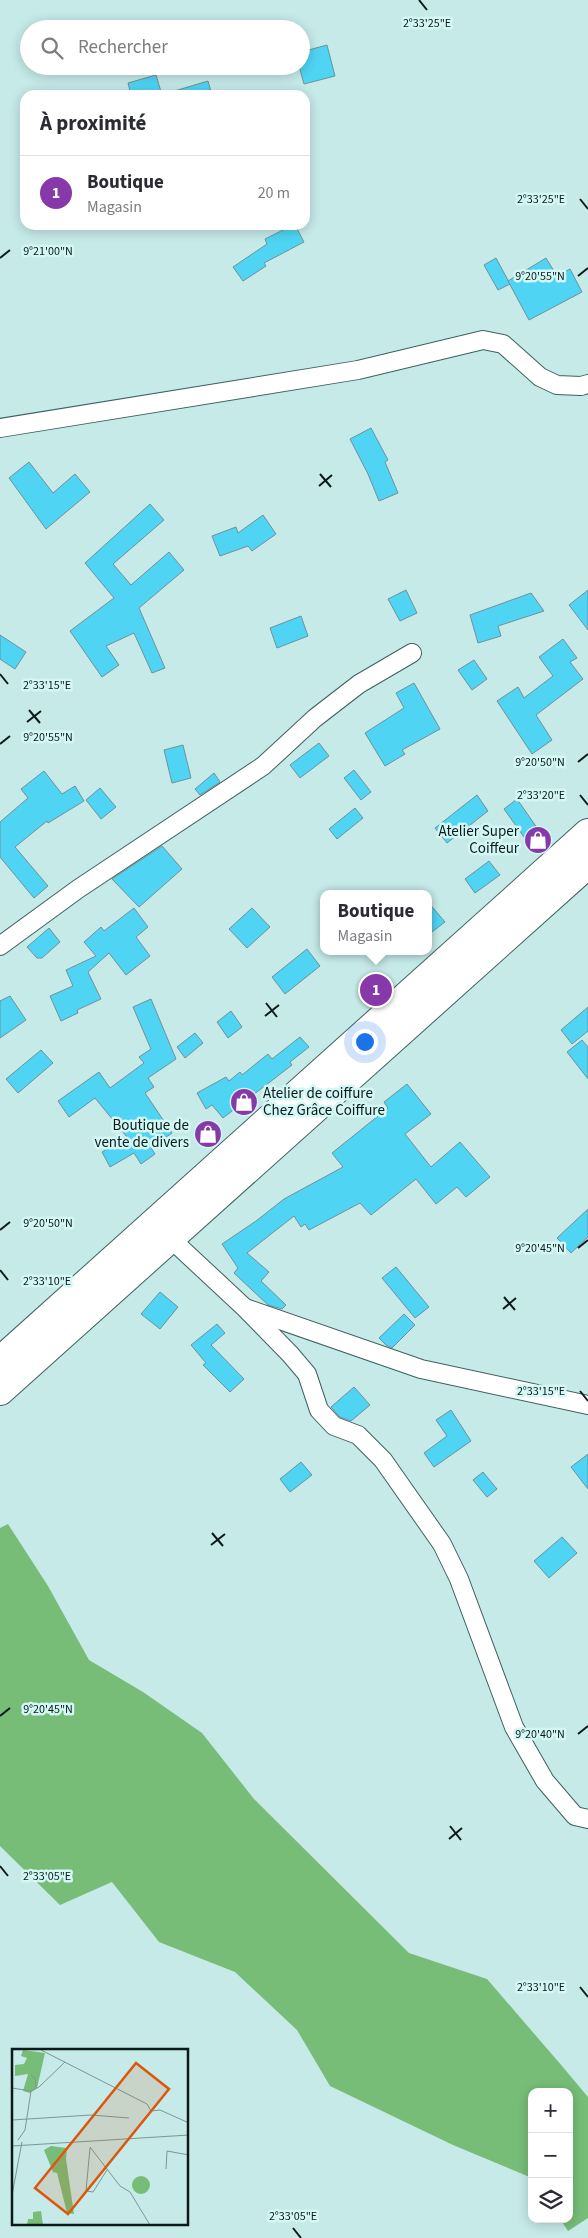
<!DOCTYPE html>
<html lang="fr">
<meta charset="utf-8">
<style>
:root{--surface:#fff;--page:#f7f7f7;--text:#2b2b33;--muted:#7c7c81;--line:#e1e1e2;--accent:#8738a9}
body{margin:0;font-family:"Source Sans 3",sans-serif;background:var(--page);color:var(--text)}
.controls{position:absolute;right:15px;bottom:15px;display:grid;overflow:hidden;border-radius:10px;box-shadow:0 2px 12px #0003}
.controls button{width:45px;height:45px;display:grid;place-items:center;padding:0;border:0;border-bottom:1px solid var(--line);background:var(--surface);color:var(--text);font:25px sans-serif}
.you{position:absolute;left:364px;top:1041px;width:18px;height:18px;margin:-12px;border:4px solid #fff;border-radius:50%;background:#1a73e8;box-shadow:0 0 0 8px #1a73e833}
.badge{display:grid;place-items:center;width:32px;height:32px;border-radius:50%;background:var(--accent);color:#fff;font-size:16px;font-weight:700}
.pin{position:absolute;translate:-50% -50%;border:2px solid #fff;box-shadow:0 1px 5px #0006}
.popup{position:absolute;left:320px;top:890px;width:112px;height:65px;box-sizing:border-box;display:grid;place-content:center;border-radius:10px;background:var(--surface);filter:drop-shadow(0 1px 4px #0005);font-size:16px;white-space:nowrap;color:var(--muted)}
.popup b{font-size:19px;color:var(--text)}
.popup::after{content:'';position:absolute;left:50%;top:100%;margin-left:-10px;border:10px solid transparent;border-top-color:var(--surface)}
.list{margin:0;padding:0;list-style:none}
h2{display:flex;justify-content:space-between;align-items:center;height:65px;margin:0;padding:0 20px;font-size:21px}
h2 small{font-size:16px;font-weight:400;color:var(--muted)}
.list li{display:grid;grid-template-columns:32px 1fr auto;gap:15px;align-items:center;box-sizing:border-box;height:75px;padding:0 20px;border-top:1px solid var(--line)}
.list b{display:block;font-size:19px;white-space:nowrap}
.list p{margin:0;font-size:16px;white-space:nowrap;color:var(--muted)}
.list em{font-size:16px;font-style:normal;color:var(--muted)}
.icon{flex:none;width:28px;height:28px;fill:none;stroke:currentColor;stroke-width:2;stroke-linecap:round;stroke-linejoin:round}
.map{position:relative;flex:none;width:588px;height:2238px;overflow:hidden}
.search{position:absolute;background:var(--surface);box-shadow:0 2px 12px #0003;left:20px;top:20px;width:290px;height:55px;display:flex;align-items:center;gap:12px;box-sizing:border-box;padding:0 18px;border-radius:28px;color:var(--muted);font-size:19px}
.panel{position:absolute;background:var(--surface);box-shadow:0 2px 12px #0003;left:20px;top:90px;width:290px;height:140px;border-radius:15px}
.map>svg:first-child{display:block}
.forest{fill:#77bd78}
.building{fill:#4fd4f4;stroke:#71919a}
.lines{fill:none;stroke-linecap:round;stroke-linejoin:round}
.street-casing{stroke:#3f605f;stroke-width:20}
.primary-casing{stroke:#3f605f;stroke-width:30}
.street{stroke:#fff;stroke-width:18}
.primary{stroke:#fff;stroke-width:28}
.ticks{fill:none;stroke:#0d1a1a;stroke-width:2}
.labels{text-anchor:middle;stroke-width:5;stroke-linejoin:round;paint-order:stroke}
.poi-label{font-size:15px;fill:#0d1a1a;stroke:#d2f7f5;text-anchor:end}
.inset-road{fill:none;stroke:#7b9796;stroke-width:1}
.view{fill:#dd560d;fill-opacity:0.15;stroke:#dd560d;stroke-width:2.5}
.inset-edge{fill:none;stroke:#0d1a1a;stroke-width:2.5}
.ticks-label{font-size:12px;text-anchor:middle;fill:#0d1a1a;stroke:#d2f7f5;stroke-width:5;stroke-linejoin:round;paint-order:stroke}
</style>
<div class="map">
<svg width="588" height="2238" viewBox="0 0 588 2238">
<rect width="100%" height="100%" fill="#c5eae8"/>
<polygon class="forest" points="8,1524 48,1586 89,1660 143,1692 202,1733 254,1799 409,1953 487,1979 562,2066 588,2097 588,2218 568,2231 560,2219 569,2219 569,2092 532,2092 532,2178 453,2145 330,2086 297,2030 235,1972 159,1942 112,1882 60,1905 0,1846 0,1528"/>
<g class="building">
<polygon points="327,45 335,76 304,84 299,66 301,66 301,52"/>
<polygon points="156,75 162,95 131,95 128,83"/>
<polygon points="208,81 212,95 172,95 171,92"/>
<polygon points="293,225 295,225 304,242 264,263 266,266 243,281 233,267 267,244 265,239"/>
<polygon points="496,258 510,284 498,290 484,265"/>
<polygon points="546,258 557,276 570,269 582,292 529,320 508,281"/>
<polygon points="371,428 388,460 385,462 398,493 379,501 368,474 350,439"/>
<polygon points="29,462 53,493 75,474 90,492 46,529 9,478"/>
<polygon points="150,504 164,520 113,564 131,585 169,552 184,570 139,608 165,668 152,673 134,633 106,646 119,665 102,677 70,631 114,598 85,563"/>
<polygon points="263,515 276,534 252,551 248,546 220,556 212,536 236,527 238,533"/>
<polygon points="406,590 417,613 400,621 388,599"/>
<polygon points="588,590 588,630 569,605"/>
<polygon points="531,593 544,611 498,626 501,636 478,643 470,615"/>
<polygon points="301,616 308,636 277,648 270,628"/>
<polygon points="0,635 26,652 15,669 0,659"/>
<polygon points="563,639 577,658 570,662 583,679 536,715 552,740 532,754 497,701 518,687 524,698 553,676 539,657"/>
<polygon points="474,660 487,679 472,690 458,670"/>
<polygon points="414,683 440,729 402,750 405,754 385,766 365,733 404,708 396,693"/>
<polygon points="319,743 329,756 300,778 290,765"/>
<polygon points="183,745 191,778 172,783 164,750"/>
<polygon points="354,770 371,792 361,800 344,778"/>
<polygon points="44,771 62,794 75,786 84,801 48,823 47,821 15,847 48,886 34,898 0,857 0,822 28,798 21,789"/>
<polygon points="214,773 220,782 200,795 195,789"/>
<polygon points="100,788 116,807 101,819 86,800"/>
<polygon points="477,795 488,811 447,843 435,828"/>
<polygon points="517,799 542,835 529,844 504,809"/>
<polygon points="355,808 363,818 337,839 329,829"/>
<polygon points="162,846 182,869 139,907 112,879"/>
<polygon points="489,861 500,875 475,893 465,879"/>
<polygon points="428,902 445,922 428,935"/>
<polygon points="134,908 148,927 136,937 150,956 126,975 109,953 88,972 101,999 77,1010 78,1013 61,1021 50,996 73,986 66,970 96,956 84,942 101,927 104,931"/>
<polygon points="252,908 270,927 247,948 229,929"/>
<polygon points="49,928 60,942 42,958 37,958 27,947"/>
<polygon points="307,949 320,966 285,994 272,977"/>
<polygon points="10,996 26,1020 0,1038 0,1001"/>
<polygon points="151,999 176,1059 148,1078 154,1087 145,1093 172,1133 151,1148 155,1154 141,1164 134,1153 110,1167 102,1152 127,1137 95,1098 69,1117 58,1101 99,1072 110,1088 144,1063 139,1057 151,1049 133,1007"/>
<polygon points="588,1007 588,1031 572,1044 561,1030"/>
<polygon points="231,1011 242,1027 228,1038 217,1022"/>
<polygon points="195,1033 203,1043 185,1058 177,1047"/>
<polygon points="300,1037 309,1047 290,1062 292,1065 223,1118 212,1105 206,1109 197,1093 226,1077 229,1081 240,1072 242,1075 268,1054 272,1059"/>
<polygon points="582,1040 588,1047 588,1079 567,1052"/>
<polygon points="41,1050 53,1063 18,1093 6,1079"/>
<polygon points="407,1084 431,1114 405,1134 431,1167 460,1142 490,1177 466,1197 457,1187 436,1204 416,1179 371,1215 360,1203 309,1230 305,1224 301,1227 294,1216 247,1253 269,1272 261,1281 286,1305 282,1309 268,1305 234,1273 238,1268 222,1244 256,1221 284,1199 343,1167 332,1153 388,1108 384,1102"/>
<polygon points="588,1209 588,1237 571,1253 557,1238"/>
<polygon points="396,1267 429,1307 415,1318 382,1278"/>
<polygon points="160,1292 178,1307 160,1329 141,1314"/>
<polygon points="404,1314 415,1325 392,1348 386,1345 379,1338"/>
<polygon points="217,1324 225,1333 211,1345 244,1379 230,1392 203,1365 206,1363 191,1345"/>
<polygon points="354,1387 370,1405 351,1421 340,1417 331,1407"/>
<polygon points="451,1410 471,1441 434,1467 424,1453 447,1436 436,1420"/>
<polygon points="588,1454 588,1489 571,1467"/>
<polygon points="301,1462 312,1475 290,1492 280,1479"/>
<polygon points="483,1472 497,1489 487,1497 473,1480"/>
<polygon points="562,1537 577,1553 549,1578 534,1561"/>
</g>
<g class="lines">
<g class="street-casing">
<g id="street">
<polyline points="0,428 358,370 483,340 503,344 540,377 557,385 581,386 588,384"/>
<polyline points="0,946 78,889 263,766 315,718 359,684 412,653"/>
<polyline points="171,1239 245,1308 290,1354 307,1374 319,1410 334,1426 358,1435 383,1460 442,1544 459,1579 514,1727 545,1781 575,1816 588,1819"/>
<polyline points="248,1309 421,1369 588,1405"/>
</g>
</g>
<g class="primary-casing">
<g id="primary">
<polyline points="0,1361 588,833"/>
<polyline points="0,1391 588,864"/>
</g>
</g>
<use href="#street" class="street"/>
<use href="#primary" class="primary"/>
</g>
<path class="ticks" d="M419,0L427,10M580,199L588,209M0,258L10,250M578,276L588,268M320,474L331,487M319,486L332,475M0,674L8,684M29,710L40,723M27,722L41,711M0,744L10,736M578,762L588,754M580,795L588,805M266,1003L277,1017M265,1016L279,1005M0,1230L10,1222M578,1248L588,1240M0,1270L8,1280M504,1297L515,1310M503,1309L516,1298M580,1391L588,1401M212,1533L223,1546M211,1545L225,1534M0,1716L10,1708M578,1734L588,1726M450,1826L461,1840M449,1839L462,1828M0,1866L8,1876M580,1987L588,1997M293,2228L301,2238"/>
<defs>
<g id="shop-disc" transform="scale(1.4375)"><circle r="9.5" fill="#8738a9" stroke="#d2f7f5"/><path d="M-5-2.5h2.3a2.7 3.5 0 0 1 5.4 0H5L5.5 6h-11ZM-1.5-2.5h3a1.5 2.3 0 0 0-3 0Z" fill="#fff"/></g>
</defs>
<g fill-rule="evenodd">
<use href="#shop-disc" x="538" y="840"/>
<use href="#shop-disc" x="244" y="1102"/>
<use href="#shop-disc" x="208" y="1134"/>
</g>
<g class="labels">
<g class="poi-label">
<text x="519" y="836">Atelier Super<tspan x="519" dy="17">Coiffeur</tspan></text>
<text x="263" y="1098" text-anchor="start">Atelier de coiffure<tspan x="263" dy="17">Chez Grâce Coiffure</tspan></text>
<text x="189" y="1130">Boutique de<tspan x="189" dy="17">vente de divers</tspan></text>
</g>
</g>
<g transform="translate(12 2049)">
<rect width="176" height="176" fill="#c5eae8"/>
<path d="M11,1L33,4L25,39L18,44L11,42L16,25L3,27V16L12,15L15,9L9,7ZM39,97L55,99L54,110L62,165L55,164L45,124L41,123L32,101ZM120 136a9 9 0 1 1 18 0a9 9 0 1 1-18 0ZM29,162L31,176H15L16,170H21V163Z" fill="#77bd78"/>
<path class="inset-road" d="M29,1L135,55L139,62L148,61L177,74M19,26L23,29L24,39M0,39L19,42L27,38L53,13M0,71L79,66L117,69M6,91L13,81L19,42M0,97L177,86M78,98L108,137L118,143L138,176M78,99L74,142L81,143L95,121M154,120L155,102L177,106M0,146L10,93"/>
<path class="view" d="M124,14L157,40L56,165L23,139Z"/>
<rect width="176" height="176" class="inset-edge"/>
</g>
<g class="ticks-label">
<text x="427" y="27">2°33'25"E</text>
<text x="541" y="203">2°33'25"E</text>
<text x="48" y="255">9°21'00"N</text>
<text x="540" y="280">9°20'55"N</text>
<text x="47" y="689">2°33'15"E</text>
<text x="48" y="741">9°20'55"N</text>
<text x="540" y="766">9°20'50"N</text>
<text x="541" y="799">2°33'20"E</text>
<text x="48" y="1227">9°20'50"N</text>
<text x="540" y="1252">9°20'45"N</text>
<text x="47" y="1285">2°33'10"E</text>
<text x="541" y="1395">2°33'15"E</text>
<text x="48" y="1713">9°20'45"N</text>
<text x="540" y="1738">9°20'40"N</text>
<text x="47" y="1880">2°33'05"E</text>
<text x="541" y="1991">2°33'10"E</text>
<text x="293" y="2220">2°33'05"E</text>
</g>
</svg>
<div class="controls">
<button>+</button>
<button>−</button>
<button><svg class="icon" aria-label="layers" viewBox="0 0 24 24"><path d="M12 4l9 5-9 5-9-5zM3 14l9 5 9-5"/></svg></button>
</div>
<div class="you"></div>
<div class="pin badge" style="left:376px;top:990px">1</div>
<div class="popup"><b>Boutique</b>Magasin</div>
<div class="search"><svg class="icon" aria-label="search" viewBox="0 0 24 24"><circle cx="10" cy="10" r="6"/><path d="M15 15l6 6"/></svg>Rechercher</div>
<section class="panel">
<h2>À proximité<small></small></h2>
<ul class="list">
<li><span class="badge">1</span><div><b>Boutique</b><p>Magasin</p></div><em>20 m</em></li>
</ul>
</section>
</div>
